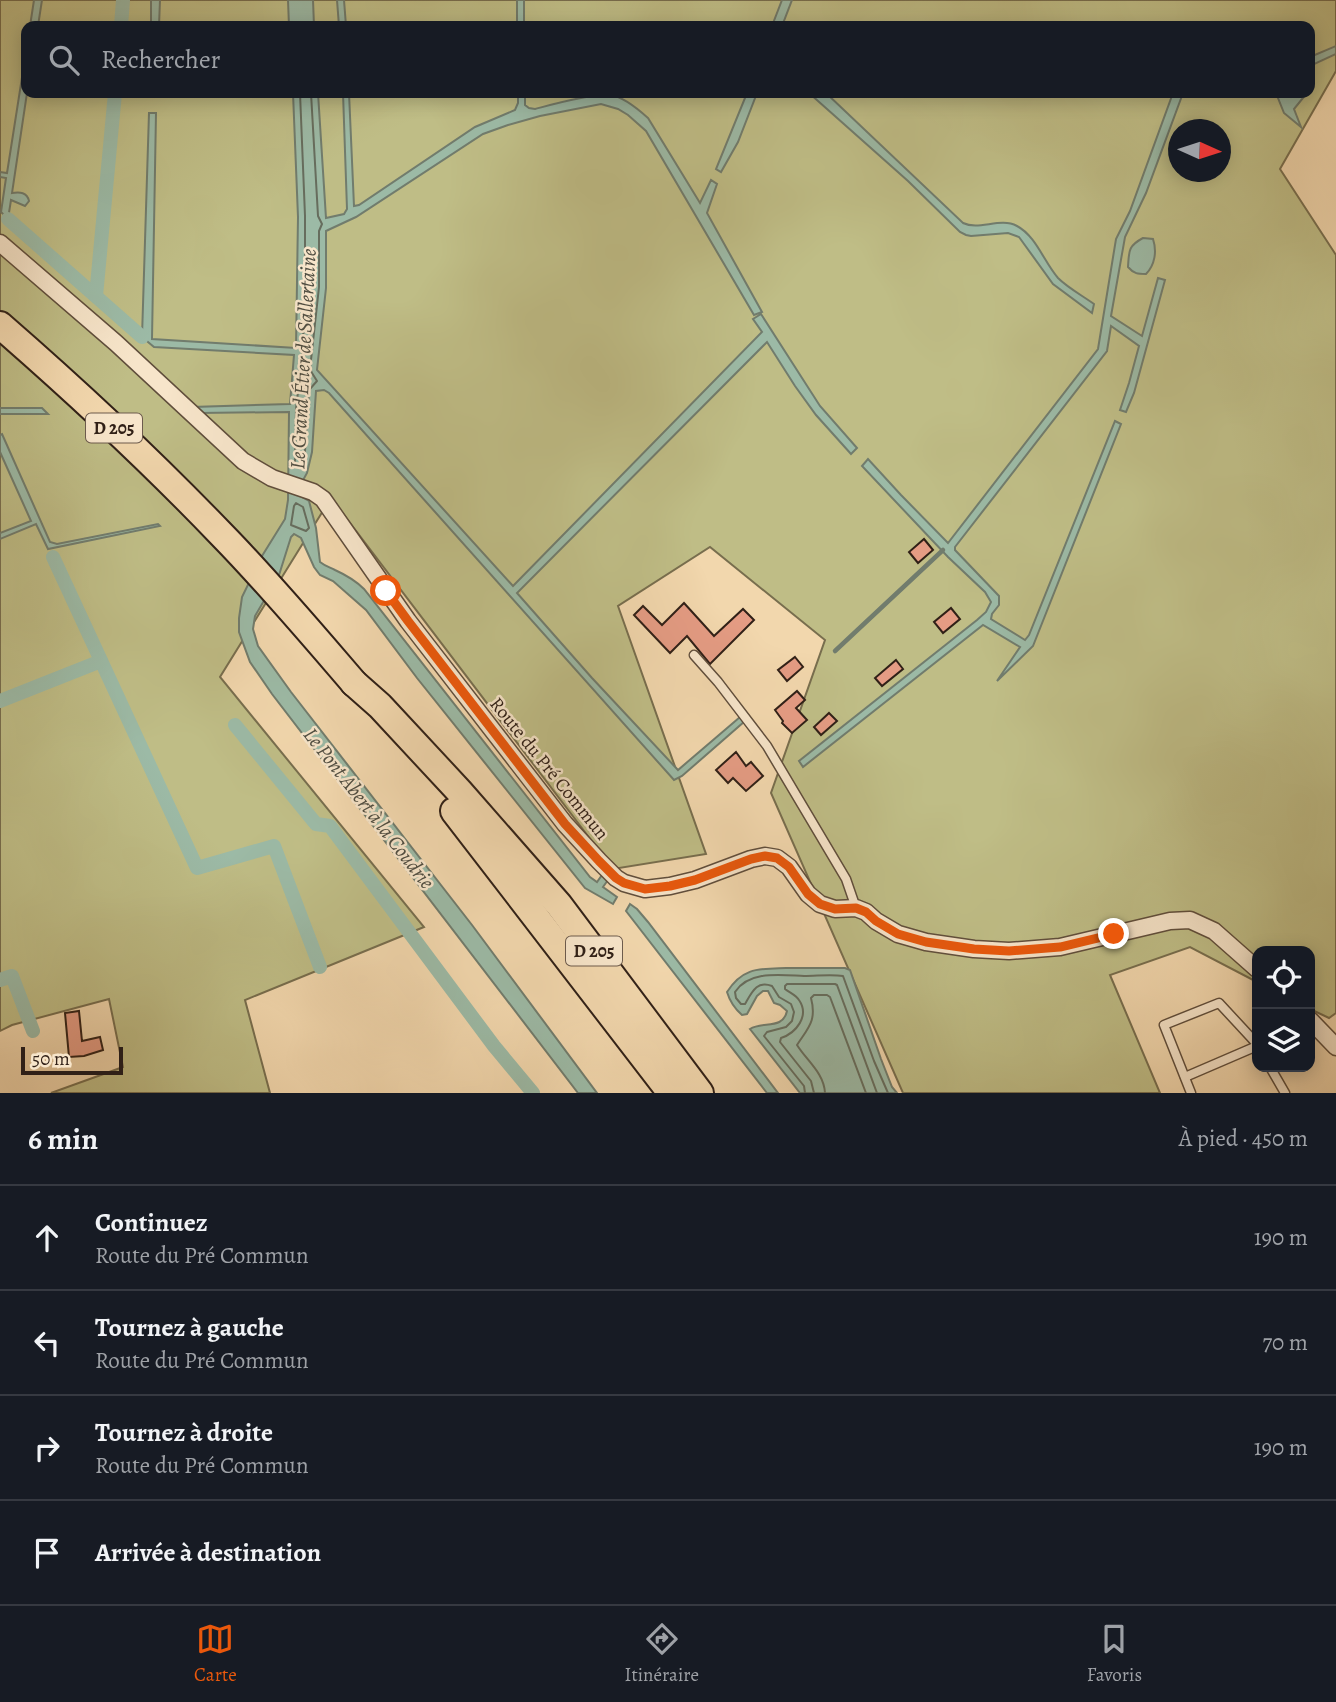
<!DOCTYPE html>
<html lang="fr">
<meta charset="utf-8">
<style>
:root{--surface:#171b24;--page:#20242c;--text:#f1f3f6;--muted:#9ea1a6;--line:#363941;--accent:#ea580c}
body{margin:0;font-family:Alegreya,serif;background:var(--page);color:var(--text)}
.controls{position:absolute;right:21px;bottom:21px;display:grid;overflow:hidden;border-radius:14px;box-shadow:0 4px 18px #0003}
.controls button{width:63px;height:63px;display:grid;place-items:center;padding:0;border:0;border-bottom:2px solid var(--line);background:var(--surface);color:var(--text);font:35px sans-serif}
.compass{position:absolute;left:1168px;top:119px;width:63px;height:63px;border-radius:50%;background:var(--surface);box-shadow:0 4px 18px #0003;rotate:93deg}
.scale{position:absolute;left:21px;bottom:18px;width:102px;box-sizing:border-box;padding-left:7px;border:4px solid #302017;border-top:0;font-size:19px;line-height:24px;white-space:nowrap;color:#302017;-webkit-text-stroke:5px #f7e5ca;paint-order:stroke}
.stop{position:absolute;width:21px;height:21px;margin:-16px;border:5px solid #ea580c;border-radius:50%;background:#fff}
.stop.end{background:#ea580c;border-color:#fff;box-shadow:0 2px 7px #0008}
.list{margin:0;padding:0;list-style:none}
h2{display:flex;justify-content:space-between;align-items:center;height:91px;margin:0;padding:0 28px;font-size:30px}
h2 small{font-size:23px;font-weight:400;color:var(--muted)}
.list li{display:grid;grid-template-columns:46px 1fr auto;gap:21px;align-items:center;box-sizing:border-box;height:105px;padding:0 28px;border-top:2px solid var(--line)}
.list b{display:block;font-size:26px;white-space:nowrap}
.list p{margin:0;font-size:23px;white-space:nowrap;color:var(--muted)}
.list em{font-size:23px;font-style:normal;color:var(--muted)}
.icon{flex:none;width:38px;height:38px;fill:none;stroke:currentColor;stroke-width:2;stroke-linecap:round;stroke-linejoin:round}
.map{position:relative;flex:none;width:1336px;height:1093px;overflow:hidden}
.search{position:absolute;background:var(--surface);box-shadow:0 4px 18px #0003;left:21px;right:21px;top:21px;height:77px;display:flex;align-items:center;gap:18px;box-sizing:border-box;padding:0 24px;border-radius:14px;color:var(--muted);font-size:26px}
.sheet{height:511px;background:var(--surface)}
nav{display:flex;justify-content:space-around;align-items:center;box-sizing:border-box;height:98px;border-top:2px solid var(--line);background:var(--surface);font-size:19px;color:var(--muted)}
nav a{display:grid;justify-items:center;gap:4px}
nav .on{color:var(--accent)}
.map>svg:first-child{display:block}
.green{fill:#bfbd86;stroke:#786e4e;stroke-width:2;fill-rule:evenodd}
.water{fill:#9cbaa6;stroke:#717c6d;stroke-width:2}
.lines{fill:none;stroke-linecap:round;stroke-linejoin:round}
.shore{stroke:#666d5e;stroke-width:2}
.stream{stroke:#717c6d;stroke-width:4.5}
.canal{stroke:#9cbaa6;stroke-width:14}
.building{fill:#e59c84;stroke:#302017;stroke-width:2}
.service-casing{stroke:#604e3c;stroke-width:11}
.minor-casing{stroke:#604e3c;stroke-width:19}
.primary-casing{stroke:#302017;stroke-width:30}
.trunk-casing{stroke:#302017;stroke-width:30}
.service{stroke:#f7e5ca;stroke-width:8}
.minor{stroke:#f7e5ca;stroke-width:16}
.primary{stroke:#f2d7ad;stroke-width:26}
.trunk{stroke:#f2d7ad;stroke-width:26}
.route{stroke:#ea580c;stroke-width:9}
.labels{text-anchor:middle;stroke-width:5;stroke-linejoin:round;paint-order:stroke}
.shield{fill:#f7e5ca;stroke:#6c5b4d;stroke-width:2}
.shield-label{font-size:18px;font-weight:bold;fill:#302017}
.street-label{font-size:19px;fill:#302017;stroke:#f7e5ca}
.water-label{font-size:21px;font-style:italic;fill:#504e42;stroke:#f7e5ca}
</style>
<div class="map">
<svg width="1336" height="1093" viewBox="0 0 1336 1093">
<rect width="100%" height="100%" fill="#f2d7ad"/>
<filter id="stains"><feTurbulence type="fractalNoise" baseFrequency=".00286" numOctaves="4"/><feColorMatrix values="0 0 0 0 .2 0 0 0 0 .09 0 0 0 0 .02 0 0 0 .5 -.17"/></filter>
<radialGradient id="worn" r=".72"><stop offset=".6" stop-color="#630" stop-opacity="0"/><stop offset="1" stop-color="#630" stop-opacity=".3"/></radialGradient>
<path class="green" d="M0,0H1336V71L1280,169L1336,255V1013L1329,1018L1310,1009V951H1257V982L1190,947L1110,975L1160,1093H903L771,793L825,640L710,547L618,606L706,854L613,869L331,498L220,677L424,927L245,1000L270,1093H51L123,1067L109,999L12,1025L0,1031ZM26,26H1310V93H26ZM1178,130H1220V172H1178Z"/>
<g class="water">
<polygon points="34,0 42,0 38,26 30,26"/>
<polygon points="151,0 160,0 159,26 151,26"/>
<polygon points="288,0 313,0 314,26 289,26"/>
<polygon points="337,0 344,0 346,26 339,26"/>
<rect x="517" y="0" width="7" height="26"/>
<polygon points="782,0 792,0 782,26 772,26"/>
<polygon points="1336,46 1336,54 1310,66 1310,57"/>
<path d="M26,52L27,93L12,193C20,192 27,192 29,201L25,206L11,200L8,219L1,212L6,178L0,177V172L7,173Z"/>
<path d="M293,93H318L326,218L344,214L347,209L343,93H349L354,206L359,205L475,127L515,110L518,103V93H525V105L529,108L535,109C554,104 593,93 611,95C624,97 638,109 648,118L700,203L711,180L717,184L707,213L762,312L754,315L646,131L628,115L618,109L601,104L540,116L508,125L483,134L356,217L326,231V288L317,370L513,586L762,332L753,319L761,314L820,406L857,448L851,454L816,415L795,386L767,342L517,593L592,678L678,770L740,717L745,721L682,776L674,780L329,393L324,390L316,391L312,452L307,473L302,482V497L309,501L316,528L320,562C325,566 329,567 335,570C346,575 356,581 364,589L590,877L597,882L602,875L608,880L603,887L617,897L613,904L585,888L417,678L366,610L333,581L320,575L314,567L301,538L294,534L291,537L279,575L255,616L253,629L258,646L291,692L472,925L597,1093H578L272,694L250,662L239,632V618L242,597L262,556L285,519L288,500L289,412L199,413L193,407L290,404L294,355L154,347L142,337L149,113H156L152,339L296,348L298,217Z"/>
<polygon points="747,93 757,93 738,142 721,172 716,169"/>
<path d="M809,93H826L963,223C979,231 1000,217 1017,226C1036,236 1044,262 1058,278C1068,288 1083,296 1094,304L1092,313L1053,284L1019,237L1008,233L971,236L966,235L960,232L908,181Z"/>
<polygon points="1173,93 1183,93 1146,193 1125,237 1111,316 1142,336 1158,278 1165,280 1134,393 1126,412 1120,410 1129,383 1139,346 1111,326 1107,351 955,547 955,550 999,596 999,605 992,614 991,619 1025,640 1029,635 1115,421 1121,424 1033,646 997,681 1020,647 983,625 803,767 799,761 977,620 986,612 991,602 985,592 948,557 862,466 868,459 901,495 948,543 1098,349 1116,239 1130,211"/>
<polygon points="1276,93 1307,93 1294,109 1301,127 1284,113"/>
<path d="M1143,238L1153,239C1157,251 1155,265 1146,274C1138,274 1134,274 1128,267C1129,251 1128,246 1143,238Z"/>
<polygon points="0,408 42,408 48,414 0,414"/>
<polygon points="2,434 50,542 57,544 158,524 160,526 48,549 36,524 0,539 0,533 31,521 0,452 0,435"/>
<polygon points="630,904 637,909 648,922 778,1093 767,1093 626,911"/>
<path d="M786,968H845L850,970L881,1059L892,1087L897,1093H800L750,1029C763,1021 783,1030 787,1011L780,1005L774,1003L768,991H763L757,996L747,1014L742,1015C734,1008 730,1002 727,992C743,967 759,969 786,968Z"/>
</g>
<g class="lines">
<g class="shore">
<polyline points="300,93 305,216 305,262 303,347 296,409 295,463 299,467 302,465 305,451 309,390 317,381 312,373 310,369 319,287 319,231 322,224 318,216 311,93"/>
<polygon points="296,503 303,507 309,528 306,531 291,525 294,506"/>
<path d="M805,1093L804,1086L764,1036L767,1032L786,1027L792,1021L794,1012L791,1004L779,997L772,986C757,980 752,992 745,1004H741L736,998L735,992C749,970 781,975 804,976C817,976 831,974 843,976L874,1061L888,1093"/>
<path d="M814,1093L811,1081L780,1042L781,1038C796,1033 810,1016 799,1000C796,995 790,993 785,989V986L787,984H835L837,985L877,1093"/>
<path d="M825,1093C824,1073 807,1061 797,1045C808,1028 817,1021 811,998L814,995H827L830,997L866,1093"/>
</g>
<polyline class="stream" points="835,651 943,550"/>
<g class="canal">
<polyline points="121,26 123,0"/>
<polyline points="8,219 142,337"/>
<polyline points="96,296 115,93"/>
<polyline points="53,557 197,868 274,846 320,967"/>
<polyline points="0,701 101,661"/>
<polyline points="235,725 316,824 330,826 494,1046 533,1093"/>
<polyline points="0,980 12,976 33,1031"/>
</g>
</g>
<g class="building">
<polygon points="924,539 933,550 918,563 909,552"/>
<polygon points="684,603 714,636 743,609 754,620 710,664 687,636 670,653 634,615 643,606 662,625"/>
<polygon points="951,608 960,619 943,633 934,622"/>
<polygon points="795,657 803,667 787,681 778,670"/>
<polygon points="896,660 903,669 882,686 875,678"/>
<polygon points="797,691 805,700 796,708 807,720 792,733 782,723 783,721 775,710"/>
<polygon points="829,713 837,721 821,735 814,727"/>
<polygon points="736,752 746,766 751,762 763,776 746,791 733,778 728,783 716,770"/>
<polygon points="79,1011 82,1041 100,1037 103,1050 84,1056 69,1057 65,1013"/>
</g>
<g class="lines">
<g class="service-casing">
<g id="service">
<polyline points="694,655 718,682 767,746 846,879 856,908"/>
<polyline points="1270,1067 1285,1093"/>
<polyline points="1185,1077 1257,1046"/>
<polyline points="1191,1093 1164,1025 1219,1003 1257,1044"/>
</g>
</g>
<g class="minor-casing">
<g id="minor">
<polyline points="0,243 116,343 243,461 272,478 313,492 323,499 408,621 565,824 599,861 616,878 624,883 645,889 670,886 695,880 751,859 765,856 777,858 789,867 808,894 820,904 835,909 856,908 866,912 876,921 898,934 926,942 974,949 1009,951 1060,947 1170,921 1190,920 1214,931 1257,969"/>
<polyline points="1310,1020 1336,1047"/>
</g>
</g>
<g class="primary-casing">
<path id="primary" d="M0,325C77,392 151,461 222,535C268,582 311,633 354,683"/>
</g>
<g class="trunk-casing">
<g id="trunk">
<polyline points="354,683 380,706 459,791 559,905 700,1093"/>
<polyline points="454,811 671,1093"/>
</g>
</g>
<use href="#service" class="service"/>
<use href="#minor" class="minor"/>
<use href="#primary" class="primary"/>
<use href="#trunk" class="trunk"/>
</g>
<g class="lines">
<polyline class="route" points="386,591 408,621 565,824 599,861 616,878 624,883 645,889 670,886 695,880 751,859 765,856 777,858 789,867 808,894 820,904 835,909 856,908 866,912 876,921 898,934 926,942 974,949 1009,951 1060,947 1114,934"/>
</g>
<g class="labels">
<g class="shield">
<rect x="86" y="413.5" width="56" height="29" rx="5"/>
<rect x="566" y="936.5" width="56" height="29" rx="5"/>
</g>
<g class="shield-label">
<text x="114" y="434">D 205</text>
<text x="594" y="957">D 205</text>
</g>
<g class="street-label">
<text transform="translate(550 768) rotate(51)" y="7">Route du Pré Commun</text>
</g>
<g class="water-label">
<text transform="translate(303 359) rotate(-87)" y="7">Le Grand Étier de Sallertaine</text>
<text transform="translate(369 808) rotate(52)" y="7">Le Pont Abert à la Coudrie</text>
</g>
</g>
<rect width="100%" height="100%" filter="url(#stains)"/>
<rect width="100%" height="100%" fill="url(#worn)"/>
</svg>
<div class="controls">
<button><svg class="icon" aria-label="locate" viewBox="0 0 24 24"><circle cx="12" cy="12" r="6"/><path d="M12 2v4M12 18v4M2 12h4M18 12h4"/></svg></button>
<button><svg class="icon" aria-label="layers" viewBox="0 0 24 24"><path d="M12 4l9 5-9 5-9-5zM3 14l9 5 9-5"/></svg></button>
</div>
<svg class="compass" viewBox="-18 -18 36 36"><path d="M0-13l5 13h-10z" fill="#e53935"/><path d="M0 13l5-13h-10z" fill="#9ea1a6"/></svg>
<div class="scale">50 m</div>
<div class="stop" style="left:386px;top:591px"></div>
<div class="stop end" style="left:1114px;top:934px"></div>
<div class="search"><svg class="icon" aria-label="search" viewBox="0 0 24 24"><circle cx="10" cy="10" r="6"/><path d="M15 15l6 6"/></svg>Rechercher</div>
</div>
<section class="sheet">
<h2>6 min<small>À pied · 450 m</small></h2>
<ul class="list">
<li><svg class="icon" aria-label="ahead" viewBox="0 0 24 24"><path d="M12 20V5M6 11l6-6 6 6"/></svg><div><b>Continuez</b><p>Route du Pré Commun</p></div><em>190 m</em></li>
<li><svg class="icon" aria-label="left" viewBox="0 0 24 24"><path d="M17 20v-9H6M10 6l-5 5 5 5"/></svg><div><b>Tournez à gauche</b><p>Route du Pré Commun</p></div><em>70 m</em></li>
<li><svg class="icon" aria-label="right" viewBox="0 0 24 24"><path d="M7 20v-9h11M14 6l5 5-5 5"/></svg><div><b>Tournez à droite</b><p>Route du Pré Commun</p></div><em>190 m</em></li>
<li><svg class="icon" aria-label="arrive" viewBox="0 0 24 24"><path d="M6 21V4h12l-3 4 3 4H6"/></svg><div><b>Arrivée à destination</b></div></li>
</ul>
</section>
<nav>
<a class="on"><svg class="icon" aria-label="map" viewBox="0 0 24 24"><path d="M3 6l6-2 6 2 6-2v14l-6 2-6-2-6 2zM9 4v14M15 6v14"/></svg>Carte</a>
<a><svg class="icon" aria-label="directions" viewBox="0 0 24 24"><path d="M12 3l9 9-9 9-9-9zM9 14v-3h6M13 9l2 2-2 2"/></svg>Itinéraire</a>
<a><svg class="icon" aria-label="saved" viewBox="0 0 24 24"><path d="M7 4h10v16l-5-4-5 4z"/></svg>Favoris</a>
</nav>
